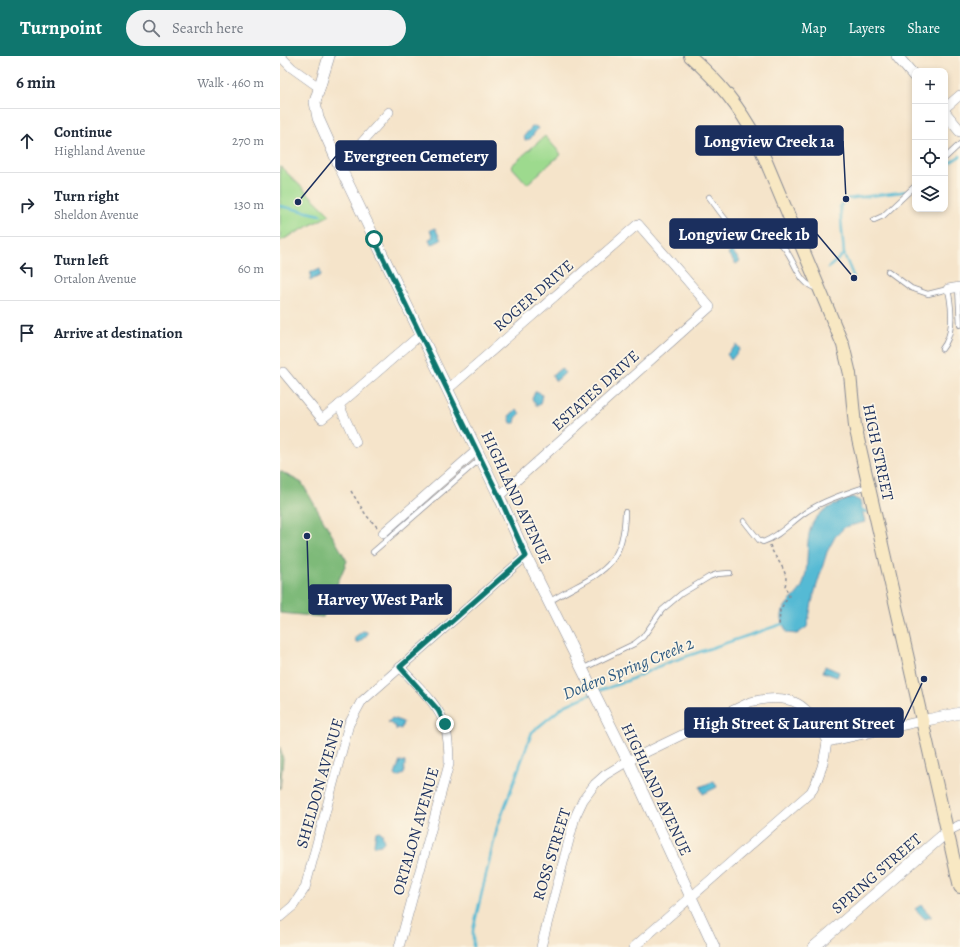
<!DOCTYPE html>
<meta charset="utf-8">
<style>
:root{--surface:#fff;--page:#f2f2f3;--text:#1f2937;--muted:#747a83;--line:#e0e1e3;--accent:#0f766e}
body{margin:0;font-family:Alegreya,serif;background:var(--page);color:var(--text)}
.controls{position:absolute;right:12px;top:12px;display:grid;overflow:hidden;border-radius:8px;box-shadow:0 2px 6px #0003}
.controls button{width:36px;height:36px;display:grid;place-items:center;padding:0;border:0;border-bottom:1px solid var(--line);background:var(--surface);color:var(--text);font:20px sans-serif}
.stop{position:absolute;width:12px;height:12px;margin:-9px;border:3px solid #0f766e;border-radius:50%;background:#fff}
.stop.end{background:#0f766e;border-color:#fff;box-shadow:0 1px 4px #0008}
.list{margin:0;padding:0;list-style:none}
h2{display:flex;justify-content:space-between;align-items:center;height:52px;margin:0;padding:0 16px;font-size:17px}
h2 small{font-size:13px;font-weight:400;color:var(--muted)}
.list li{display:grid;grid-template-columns:26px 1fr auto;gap:12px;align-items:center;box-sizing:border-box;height:64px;padding:0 16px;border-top:1px solid var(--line)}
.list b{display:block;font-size:15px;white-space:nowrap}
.list p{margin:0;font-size:13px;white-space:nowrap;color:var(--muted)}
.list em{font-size:13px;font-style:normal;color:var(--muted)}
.icon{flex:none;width:22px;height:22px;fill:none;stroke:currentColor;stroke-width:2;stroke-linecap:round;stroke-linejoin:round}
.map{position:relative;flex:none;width:680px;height:891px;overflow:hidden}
header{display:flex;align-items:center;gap:24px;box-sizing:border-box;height:56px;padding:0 20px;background:var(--accent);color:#fff}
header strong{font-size:19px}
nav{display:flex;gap:22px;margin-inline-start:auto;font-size:14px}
.search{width:280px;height:36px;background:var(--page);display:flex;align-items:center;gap:10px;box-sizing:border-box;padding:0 14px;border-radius:22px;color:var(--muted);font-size:15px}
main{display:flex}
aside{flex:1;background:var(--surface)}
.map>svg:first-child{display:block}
.green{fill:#9dda8e;stroke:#5c8476}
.forest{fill:#7eba79;stroke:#4c746c}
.water{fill:#55bad4;stroke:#387499}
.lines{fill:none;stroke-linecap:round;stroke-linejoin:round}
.stream{stroke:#55bad4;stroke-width:2.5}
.service-casing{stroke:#888a94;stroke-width:6}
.minor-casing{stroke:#888a94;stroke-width:10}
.tertiary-casing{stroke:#888a94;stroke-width:12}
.secondary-casing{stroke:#888a94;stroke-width:14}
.path{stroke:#888a94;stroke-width:1.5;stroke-dasharray:3 3;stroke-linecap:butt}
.service{stroke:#fff;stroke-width:4.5}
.minor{stroke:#fff;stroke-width:9}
.tertiary{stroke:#fff;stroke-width:11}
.secondary{stroke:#f8e8c3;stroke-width:12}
.route{stroke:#0f766e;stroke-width:5}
.labels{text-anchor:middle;stroke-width:3.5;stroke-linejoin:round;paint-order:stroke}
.street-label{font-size:16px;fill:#1b2f5e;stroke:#fcf5e5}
.water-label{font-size:17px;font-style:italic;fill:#2c5981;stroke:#fcf5e5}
.leader{fill:none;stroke:#1b2f5e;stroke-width:1.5}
.callout-dot{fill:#1b2f5e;stroke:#fcf5e5;stroke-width:1.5}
.callout{fill:#1b2f5e;stroke:#1b2f5e;stroke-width:1.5}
.callout-label{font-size:17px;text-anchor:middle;font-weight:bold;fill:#fff}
</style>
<header>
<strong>Turnpoint</strong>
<div class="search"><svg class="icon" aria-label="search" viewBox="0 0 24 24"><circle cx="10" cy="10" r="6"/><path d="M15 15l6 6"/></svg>Search here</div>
<nav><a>Map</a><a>Layers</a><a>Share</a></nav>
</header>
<main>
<aside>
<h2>6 min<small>Walk · 460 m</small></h2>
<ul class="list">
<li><svg class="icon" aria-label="ahead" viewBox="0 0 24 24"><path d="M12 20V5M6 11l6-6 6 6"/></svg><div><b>Continue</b><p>Highland Avenue</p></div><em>270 m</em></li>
<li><svg class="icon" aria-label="right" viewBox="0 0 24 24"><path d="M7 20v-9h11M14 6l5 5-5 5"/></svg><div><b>Turn right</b><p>Sheldon Avenue</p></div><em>130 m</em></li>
<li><svg class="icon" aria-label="left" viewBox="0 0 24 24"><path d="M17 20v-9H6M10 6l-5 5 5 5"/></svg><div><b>Turn left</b><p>Ortalon Avenue</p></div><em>60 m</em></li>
<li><svg class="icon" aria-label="arrive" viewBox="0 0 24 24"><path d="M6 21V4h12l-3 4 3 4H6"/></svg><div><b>Arrive at destination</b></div></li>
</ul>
</aside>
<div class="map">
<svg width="680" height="891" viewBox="0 0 680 891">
<rect width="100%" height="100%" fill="#fcf5e5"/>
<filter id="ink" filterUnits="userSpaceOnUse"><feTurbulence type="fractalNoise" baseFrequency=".025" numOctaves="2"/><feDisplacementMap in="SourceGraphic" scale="8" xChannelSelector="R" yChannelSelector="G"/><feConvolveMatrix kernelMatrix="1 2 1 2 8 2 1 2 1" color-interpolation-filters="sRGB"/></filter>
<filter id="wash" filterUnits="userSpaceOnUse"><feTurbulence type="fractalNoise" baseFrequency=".012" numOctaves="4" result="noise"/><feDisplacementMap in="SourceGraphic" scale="16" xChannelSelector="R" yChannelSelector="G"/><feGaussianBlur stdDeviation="0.9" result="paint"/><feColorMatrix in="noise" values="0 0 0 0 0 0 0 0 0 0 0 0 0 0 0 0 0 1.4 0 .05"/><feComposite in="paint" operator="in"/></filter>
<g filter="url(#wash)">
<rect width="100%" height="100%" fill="#f5e4ca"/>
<g class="green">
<polygon points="265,80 281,98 247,128 231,110"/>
<polygon points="0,110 50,159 0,185"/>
</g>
<g class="forest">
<polygon points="0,415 22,427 67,505 43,561 0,557"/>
<polygon points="0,691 3,703 0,733"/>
</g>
<g class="water">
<polygon points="255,70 258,72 250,83 245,84 244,80 252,71"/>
<polygon points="155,172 161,184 151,189 149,183 153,181 150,174"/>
<polygon points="452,195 460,205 456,208 448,198"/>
<polygon points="40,213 41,219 30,225 31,215 36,215"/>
<polygon points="457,289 460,293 451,304 447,298"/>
<polygon points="281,312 285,317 276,325 272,320"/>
<polygon points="255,336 259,336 262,339 260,348 257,350 252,343"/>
<polygon points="237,353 240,358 236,362 235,367 231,367 229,360"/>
<path d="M572,441L580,445L585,466L565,471L555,481L547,496L533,542L527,571L517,578L507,577C491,547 518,547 524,525C530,507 524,479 534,465C543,451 558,448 572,441Z"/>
<polygon points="83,575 87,576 87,579 79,586 76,586 75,581"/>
<polygon points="545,610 559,616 557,621 543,616"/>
<polygon points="112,662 123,666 121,673 118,672 116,674 116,671 108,666"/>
<polygon points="120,705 125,706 124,718 117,721 115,719"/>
<polygon points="434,725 437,731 423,738 420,731"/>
<polygon points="99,775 102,777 104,786 101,789 95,790 94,788 96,776"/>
<polygon points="641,849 651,860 651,861 645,863 635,853"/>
</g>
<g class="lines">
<g class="stream">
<polyline points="665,110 680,100"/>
<polyline points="0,150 41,159"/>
<polyline points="564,198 574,222"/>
<polyline points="548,212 564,198 560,151 566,143 629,135"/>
<polyline points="581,454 587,456"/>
<polyline points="316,636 347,625 384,608 505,567"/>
<polyline points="193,891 193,874 217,772 252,676 284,650 311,638"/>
</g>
</g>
</g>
<g filter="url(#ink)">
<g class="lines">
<g class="service-casing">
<g id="service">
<polyline points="665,102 680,88"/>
<path d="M429,141C436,150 449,171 459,176C473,184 490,176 502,189C516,204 517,228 538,233"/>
<polyline points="594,164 603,160 635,130"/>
<path d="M608,215L631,232L648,238L668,233C672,252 675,277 662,293"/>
<polyline points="678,231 680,269"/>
<path d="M464,465L479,484L483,486C500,480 511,466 526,456C544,444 567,437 588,430"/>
<polyline points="93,496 200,403"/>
<path d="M269,546C313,518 344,518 345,456"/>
<polyline points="302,613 354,588 363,581 382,554 401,538 429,521 437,518 450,517"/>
</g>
</g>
<g class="minor-casing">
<g id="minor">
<polyline points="0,0 12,12 40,32"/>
<polyline points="665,52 680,39"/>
<polyline points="60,111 109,56"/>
<polyline points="668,233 680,231"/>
<polyline points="3,316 42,363 59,349 76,386"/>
<polyline points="168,333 358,168 430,251 219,440"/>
<polyline points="59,349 140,279"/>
<polyline points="103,477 197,394"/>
<polyline points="668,775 680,769"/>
<polyline points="0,861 13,850 25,832 69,668 81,646 246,500"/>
<path d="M119,891L169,708C169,696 169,683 165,670C159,648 135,628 120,611"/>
<path d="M261,891L295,761L303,744L315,728L325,719L348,705L470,646C513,635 529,648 547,686"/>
<path d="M354,891L531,736C541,719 544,705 547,686L642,665"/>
</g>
</g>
<g class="tertiary-casing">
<g id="tertiary">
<polyline points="49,0 35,46 38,62 60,111 219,440 246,500 348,705 434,891"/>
<polyline points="617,0 635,21"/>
<polyline points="665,57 680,75"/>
<polyline points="642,665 680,657"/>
<polyline points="534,891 668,775"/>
</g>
</g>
<g class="secondary-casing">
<path id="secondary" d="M410,0C439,26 459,50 477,84L563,289L570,318L575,370L680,831"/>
</g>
<g class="path">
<polyline points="71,435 86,459 97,471"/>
<path d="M490,489C494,503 510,514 505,530L509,540L500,554L499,570"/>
</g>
<use href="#service" class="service"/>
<use href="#minor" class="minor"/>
<use href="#tertiary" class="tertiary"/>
<use href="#secondary" class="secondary"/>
</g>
</g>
<g class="lines" filter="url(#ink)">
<polyline class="route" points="94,183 219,440 246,500 120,611 158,654 165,668"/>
</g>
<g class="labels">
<g class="street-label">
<text transform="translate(253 239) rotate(-41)" y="6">ROGER DRIVE</text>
<text transform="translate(315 334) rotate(-42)" y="6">ESTATES DRIVE</text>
<text transform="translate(599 396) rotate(78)" y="6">HIGH STREET</text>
<text transform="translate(237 441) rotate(65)" y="6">HIGHLAND AVENUE</text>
<text transform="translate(39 727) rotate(-74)" y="6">SHELDON AVENUE</text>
<text transform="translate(377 733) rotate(65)" y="6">HIGHLAND AVENUE</text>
<text transform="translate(135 775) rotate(-74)" y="6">ORTALON AVENUE</text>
<text transform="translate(271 798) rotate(-73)" y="6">ROSS STREET</text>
<text transform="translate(596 817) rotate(-41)" y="6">SPRING STREET</text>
</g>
<g class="water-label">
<text transform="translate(348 612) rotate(-22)" y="6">Dodero Spring Creek 2</text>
</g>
</g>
<path class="leader" d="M566 143L563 85M18 146L56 100M574 222L537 178M27 480L29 543M644 623L623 667"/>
<g class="callout-dot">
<circle cx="566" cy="143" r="4"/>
<circle cx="18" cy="146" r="4"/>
<circle cx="574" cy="222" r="4"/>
<circle cx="27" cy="480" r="4"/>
<circle cx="644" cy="623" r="4"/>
</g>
<g class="callout">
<rect x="416" y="70" width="147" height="29" rx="4"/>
<rect x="56" y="85" width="160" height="29" rx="4"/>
<rect x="390" y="163" width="147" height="29" rx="4"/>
<rect x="29" y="529" width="142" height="29" rx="4"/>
<rect x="405" y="652" width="218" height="29" rx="4"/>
</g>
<g class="callout-label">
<text x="489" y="91">Longview Creek 1a</text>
<text x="136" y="106">Evergreen Cemetery</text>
<text x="464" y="184">Longview Creek 1b</text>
<text x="100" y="549">Harvey West Park</text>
<text x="514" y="673">High Street &amp; Laurent Street</text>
</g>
</svg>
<div class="controls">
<button>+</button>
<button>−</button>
<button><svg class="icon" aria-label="locate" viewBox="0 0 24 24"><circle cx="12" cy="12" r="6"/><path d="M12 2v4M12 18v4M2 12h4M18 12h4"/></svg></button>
<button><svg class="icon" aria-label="layers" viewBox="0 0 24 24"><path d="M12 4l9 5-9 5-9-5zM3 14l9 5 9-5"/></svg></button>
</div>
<div class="stop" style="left:94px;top:183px"></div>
<div class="stop end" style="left:165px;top:668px"></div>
</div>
</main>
